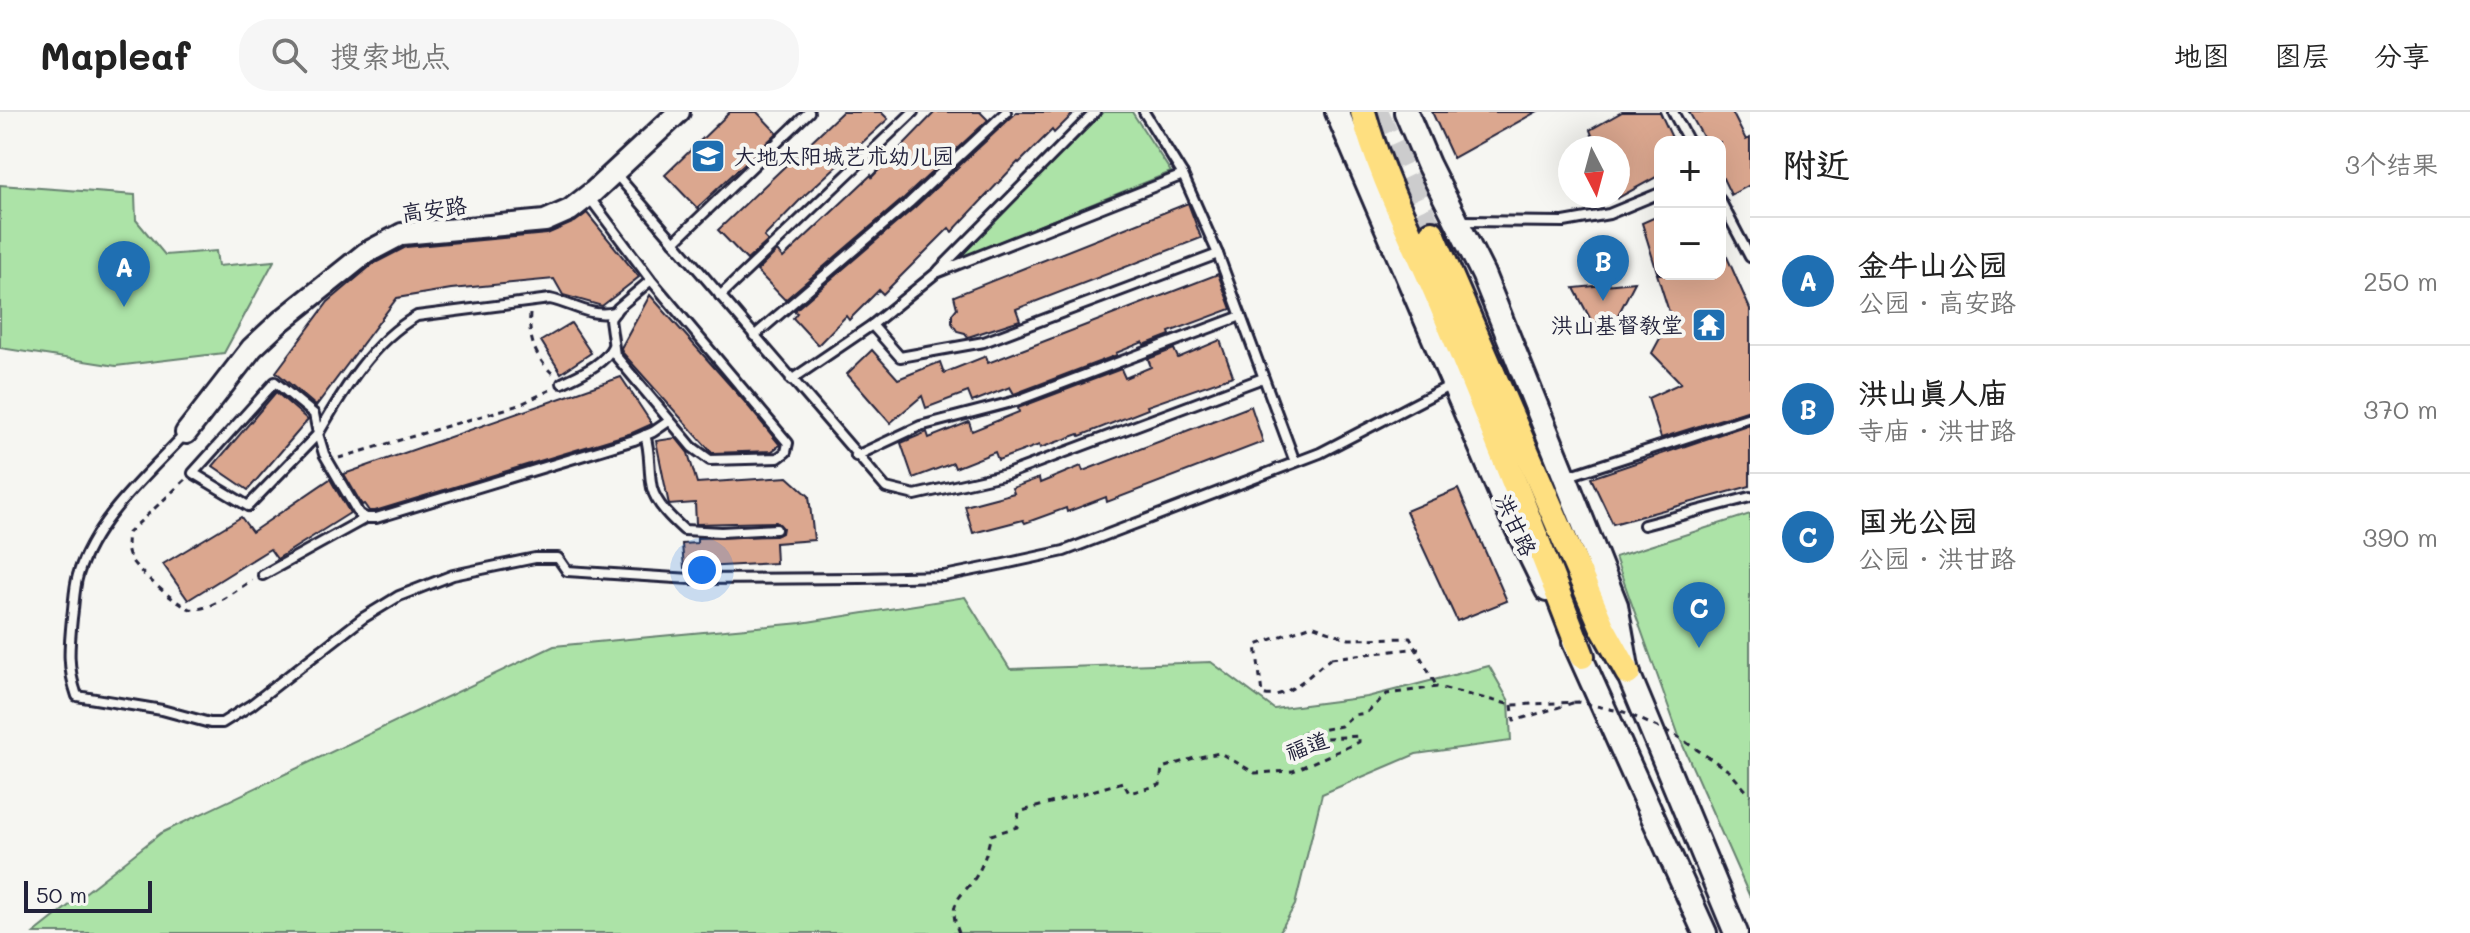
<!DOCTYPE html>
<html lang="zh">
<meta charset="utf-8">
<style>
:root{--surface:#fff;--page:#f6f6f6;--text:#222;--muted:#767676;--line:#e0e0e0;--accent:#1f6fb2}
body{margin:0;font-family:Mali,"LXGW WenKai TC",sans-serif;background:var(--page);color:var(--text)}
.controls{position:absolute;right:24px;top:24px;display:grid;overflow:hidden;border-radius:16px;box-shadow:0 8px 32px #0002}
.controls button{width:72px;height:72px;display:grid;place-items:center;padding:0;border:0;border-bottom:2px solid var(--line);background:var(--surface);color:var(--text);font:40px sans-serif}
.compass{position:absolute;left:1558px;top:24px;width:72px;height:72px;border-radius:50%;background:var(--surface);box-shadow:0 8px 32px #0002;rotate:174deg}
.scale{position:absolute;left:24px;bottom:20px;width:128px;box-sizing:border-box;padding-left:8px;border:4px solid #22223b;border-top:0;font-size:22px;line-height:28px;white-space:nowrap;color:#22223b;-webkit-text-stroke:6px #f6f6f2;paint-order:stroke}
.you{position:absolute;left:702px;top:458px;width:28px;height:28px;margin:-20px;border:6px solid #fff;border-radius:50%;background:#1a73e8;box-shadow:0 0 0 12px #1a73e833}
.badge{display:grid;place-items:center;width:52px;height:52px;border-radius:50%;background:var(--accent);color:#fff;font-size:26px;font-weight:700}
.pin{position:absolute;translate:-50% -66px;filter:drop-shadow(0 2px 4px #0008)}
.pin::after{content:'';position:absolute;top:42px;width:28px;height:24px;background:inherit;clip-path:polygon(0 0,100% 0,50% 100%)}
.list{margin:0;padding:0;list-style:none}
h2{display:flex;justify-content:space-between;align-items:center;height:104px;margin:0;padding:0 32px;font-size:34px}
h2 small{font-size:26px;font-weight:400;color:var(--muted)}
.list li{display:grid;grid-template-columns:52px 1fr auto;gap:24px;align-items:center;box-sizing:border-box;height:128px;padding:0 32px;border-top:2px solid var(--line)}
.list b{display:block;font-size:30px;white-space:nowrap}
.list p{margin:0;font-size:26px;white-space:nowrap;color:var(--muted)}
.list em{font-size:26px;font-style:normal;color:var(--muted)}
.icon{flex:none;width:44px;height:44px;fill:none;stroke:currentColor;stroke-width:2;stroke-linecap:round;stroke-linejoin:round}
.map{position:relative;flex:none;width:1750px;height:821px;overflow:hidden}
header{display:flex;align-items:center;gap:48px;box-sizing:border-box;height:112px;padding:0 40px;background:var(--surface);border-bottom:2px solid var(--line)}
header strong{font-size:38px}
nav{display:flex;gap:44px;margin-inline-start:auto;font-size:28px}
.search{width:560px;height:72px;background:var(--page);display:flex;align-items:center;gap:20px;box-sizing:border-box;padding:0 28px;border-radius:32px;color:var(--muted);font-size:30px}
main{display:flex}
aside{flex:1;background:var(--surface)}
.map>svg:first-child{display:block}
.green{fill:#ace3a7;stroke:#678271;stroke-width:2}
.building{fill:#dba78f;stroke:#22223b;stroke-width:2}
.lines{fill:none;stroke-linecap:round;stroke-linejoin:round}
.primary-tunnel{stroke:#cccccd;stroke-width:24;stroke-dasharray:24 12;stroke-linecap:butt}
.service-casing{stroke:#22223b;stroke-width:14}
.tertiary-casing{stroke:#22223b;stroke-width:26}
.secondary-casing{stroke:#22223b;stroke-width:28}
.primary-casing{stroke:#22223b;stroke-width:30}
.path{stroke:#22223b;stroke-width:3;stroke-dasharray:6 6;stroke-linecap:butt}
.service{stroke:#f6f6f2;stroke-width:8}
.tertiary{stroke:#f6f6f2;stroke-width:20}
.secondary{stroke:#f6f6f2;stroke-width:22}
.primary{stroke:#fedf80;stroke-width:24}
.path-bridge{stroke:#22223b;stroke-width:3;stroke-dasharray:6 6;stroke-linecap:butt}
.labels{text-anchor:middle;stroke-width:8;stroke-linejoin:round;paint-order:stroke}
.poi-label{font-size:22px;fill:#22223b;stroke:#f6f6f2;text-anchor:start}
.street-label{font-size:22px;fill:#22223b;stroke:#f6f6f2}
</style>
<header>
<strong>Mapleaf</strong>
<div class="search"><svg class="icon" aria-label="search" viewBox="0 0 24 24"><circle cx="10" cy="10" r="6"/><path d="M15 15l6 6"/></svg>搜索地点</div>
<nav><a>地图</a><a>图层</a><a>分享</a></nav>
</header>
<main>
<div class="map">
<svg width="1750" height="821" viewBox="0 0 1750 821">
<rect width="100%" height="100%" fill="#f6f6f2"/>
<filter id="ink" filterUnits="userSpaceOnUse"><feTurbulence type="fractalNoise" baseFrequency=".0125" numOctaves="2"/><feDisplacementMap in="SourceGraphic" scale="16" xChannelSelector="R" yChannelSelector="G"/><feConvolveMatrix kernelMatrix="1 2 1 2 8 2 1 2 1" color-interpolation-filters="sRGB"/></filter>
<g filter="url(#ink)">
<g class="green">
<polygon points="1104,0 1132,0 1171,60 950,150"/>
<polygon points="0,73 135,83 136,108 165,143 216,139 218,154 274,149 224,241 116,254 0,236"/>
<polygon points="1750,402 1750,785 1680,627 1615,445"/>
<polygon points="965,485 1010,557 1211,550 1274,597 1367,585 1489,554 1509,589 1511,629 1416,642 1322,682 1295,793 1279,821 34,821 161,721 554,534 801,511"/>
</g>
<g class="building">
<polygon points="730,0 757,0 777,21 697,96 665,63"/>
<polygon points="842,0 881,0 888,7 804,84 764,125 768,129 747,148 718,118"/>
<polygon points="935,0 980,0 988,8 904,86 785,188 757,159 777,139 783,146 871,63 872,65"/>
<polygon points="1017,0 1075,0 1054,21 1052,18 1019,51 1018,50 952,120 949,116 883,182 879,178 849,208 846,204 818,233 793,206 797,201 794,199 914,96"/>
<polygon points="1432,0 1536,0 1453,46"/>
<polygon points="1622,0 1660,0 1674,30 1660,30 1660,63 1618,86 1618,36 1597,36 1590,18"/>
<polygon points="1689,0 1732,0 1746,28 1750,26 1750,73 1731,83 1720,60 1720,30 1706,30"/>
<polygon points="1188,91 1201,126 1016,197 1020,208 968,225 965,221 957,219 952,211 952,202 957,196 954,184"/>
<polygon points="587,101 639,165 602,194 563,183 554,167 451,177 397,186 316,294 276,260 328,190 373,152 406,135 547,122 575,110"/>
<polygon points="1660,103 1660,160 1657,160 1642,111"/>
<polygon points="1720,129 1750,197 1750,298 1661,326 1648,286 1681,271 1652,241 1671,206 1657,162 1720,162"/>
<polygon points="1218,162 1231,197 1169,220 1170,223 1144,233 1143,230 1116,241 1117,243 1014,282 1010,275 972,290 968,280 926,296 922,284 890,311 847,262 872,238 898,267 940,250 944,261 986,244 988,251"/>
<polygon points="1635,170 1618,203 1593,212 1574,176"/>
<polygon points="650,183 744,289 780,333 772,339 712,341 622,240 621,236"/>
<polygon points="571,211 591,241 561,261 541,229"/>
<polygon points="1220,228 1233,264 1147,294 1148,297 1080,324 1079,322 1040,336 1039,333 998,348 995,340 955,356 953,351 913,366 901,331 927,320 929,326 969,310 972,319 1019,300 1018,296 1121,257 1125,266 1151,255 1148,247 1174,237 1178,246"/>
<polygon points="621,265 652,312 632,321 375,399 369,399 364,392 362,393 344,362"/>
<polygon points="276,280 308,308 248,378 213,354"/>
<polygon points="1251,294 1263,330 1107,390 1106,385 1067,400 1066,396 1025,411 1023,408 973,421 965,394 1014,381 1012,376 1039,366 1040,371 1081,354 1083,359"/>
<polygon points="1750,312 1750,374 1613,412 1591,366"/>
<polygon points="676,326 688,341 697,371 788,365 809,384 814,428 775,431 776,451 684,456 682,432 697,431 697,426 776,424 782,421 783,416 776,410 696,412 695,391 669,393 656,329"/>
<polygon points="330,367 350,401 277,447 270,437 188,488 163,452 241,405 252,420"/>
<polygon points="1458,377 1507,489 1457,509 1406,399"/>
</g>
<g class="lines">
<polyline class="primary-tunnel" points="1376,0 1432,121"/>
<g class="service-casing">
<g id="service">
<polyline points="1144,0 1183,63 1218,142 1295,350"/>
<polyline points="1673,0 1689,30"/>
<polyline points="615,61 886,376 915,383 1007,362 1263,266"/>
<polyline points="589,85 651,168 788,331 786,340 778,346 710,348 692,335 615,243 610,207 618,196 651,168"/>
<polyline points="1720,88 1750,145"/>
<polyline points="1462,109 1564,110 1609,102 1660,81"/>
<polyline points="674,130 809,0"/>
<polyline points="939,158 1095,0"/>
<polyline points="720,184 913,0"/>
<path d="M615,200C590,206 574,192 550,187L417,204C372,229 343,279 318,322L324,342L359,402L366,406H376L634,328L653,320L669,309"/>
<polyline points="872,213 900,245 984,230 1218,142"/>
<polyline points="754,224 909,91 1006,0"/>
<polyline points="791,268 872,213 936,161 1183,63"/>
<polygon points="275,270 314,302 318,322 248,394 193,361"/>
<path d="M562,271C580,262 604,253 613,234"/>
<path d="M185,322C147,363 95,407 78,463C74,476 74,492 72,506C69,536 67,555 77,584L162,598L210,611H222L251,593L363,506L399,484L453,463L535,446H558L567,459L691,467L861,466L944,464L1004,452L1064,439L1320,341L1451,273"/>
<path d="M645,323C651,341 648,358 652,376C656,392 672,407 684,418L721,420L776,417"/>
<polyline points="856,344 920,314 1016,289 1241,204"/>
<polyline points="1568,364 1750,305"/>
<polyline points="1644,413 1750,385"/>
<polyline points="263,463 366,406"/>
</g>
</g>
<g class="tertiary-casing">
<polyline id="tertiary" points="186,321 252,236 281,209 366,141 402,122 545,109 570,98 593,80 679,0"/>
</g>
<g class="secondary-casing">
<g id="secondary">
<polyline points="1337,0 1504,390 1547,478"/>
<polyline points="1406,0 1428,52 1483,162 1565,365 1616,493 1628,561 1736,821"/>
<polyline points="1574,530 1705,821"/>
</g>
</g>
<g class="primary-casing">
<g id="primary">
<path d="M1363,0C1381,67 1415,129 1441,192C1490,309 1537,426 1582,544"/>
<polyline points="1432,121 1602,514 1628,561"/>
</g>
</g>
<g class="path">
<path d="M530,202C528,227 536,247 554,263"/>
<polyline points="339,346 519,293 552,277"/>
<path d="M185,368L128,421C127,430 126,437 130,446C135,457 179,495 191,497C211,499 236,478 252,468"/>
<polyline points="1331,546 1419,536"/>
<polyline points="1512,593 1514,609 1579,589"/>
</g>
<use href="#service" class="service"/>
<use href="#tertiary" class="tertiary"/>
<use href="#secondary" class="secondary"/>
<use href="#primary" class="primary"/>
<g class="path-bridge">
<path d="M1331,546C1312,560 1286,590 1262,582L1256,533L1312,513L1349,527L1410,526L1437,575"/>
<path d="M959,821C944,785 967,784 979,759C985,748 988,735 991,723L1017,715L1019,700L1123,670L1129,681L1160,673L1162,656L1194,646L1220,641L1255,661L1293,659L1359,630V624L1295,628V623L1341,614L1353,603L1366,601L1387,582L1437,575L1512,593L1578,590L1624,600L1675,623L1729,659L1750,683"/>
</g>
</g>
</g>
<defs>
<g id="school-square" transform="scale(1.8)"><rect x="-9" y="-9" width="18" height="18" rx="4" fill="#1f6fb2" stroke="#f6f6f2"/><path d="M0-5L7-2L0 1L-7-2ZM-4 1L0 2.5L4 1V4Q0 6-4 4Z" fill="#fff"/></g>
<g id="temple-square" transform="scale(1.8)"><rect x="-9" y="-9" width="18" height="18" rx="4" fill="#1f6fb2" stroke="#f6f6f2"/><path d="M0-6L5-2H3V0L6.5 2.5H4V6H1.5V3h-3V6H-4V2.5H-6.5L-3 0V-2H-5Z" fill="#fff"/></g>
</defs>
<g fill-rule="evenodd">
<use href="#school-square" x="708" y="44"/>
<use href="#temple-square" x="1709" y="213"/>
</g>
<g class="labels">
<g class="poi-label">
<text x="734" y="52">大地太阳城艺术幼儿园</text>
<text x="1683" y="221" text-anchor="end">洪山基督教堂</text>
</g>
<g class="street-label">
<text transform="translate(434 97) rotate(-8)" y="8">高安路</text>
<text transform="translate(1516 413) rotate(65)" y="8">洪甘路</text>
<text transform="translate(1307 634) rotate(-20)" y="8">福道</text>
</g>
</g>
</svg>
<div class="controls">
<button>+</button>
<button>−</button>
</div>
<svg class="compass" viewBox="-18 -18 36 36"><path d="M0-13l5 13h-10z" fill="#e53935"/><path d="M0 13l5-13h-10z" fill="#767676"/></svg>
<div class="scale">50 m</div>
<div class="you"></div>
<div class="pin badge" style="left:124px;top:195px">A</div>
<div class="pin badge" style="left:1603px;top:189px">B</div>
<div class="pin badge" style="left:1699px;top:536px">C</div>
</div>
<aside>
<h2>附近<small>3个结果</small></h2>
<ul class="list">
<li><span class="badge">A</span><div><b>金牛山公园</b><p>公园 · 高安路</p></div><em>250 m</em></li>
<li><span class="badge">B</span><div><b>洪山真人庙</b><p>寺庙 · 洪甘路</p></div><em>370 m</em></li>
<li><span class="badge">C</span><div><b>国光公园</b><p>公园 · 洪甘路</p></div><em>390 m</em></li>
</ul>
</aside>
</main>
